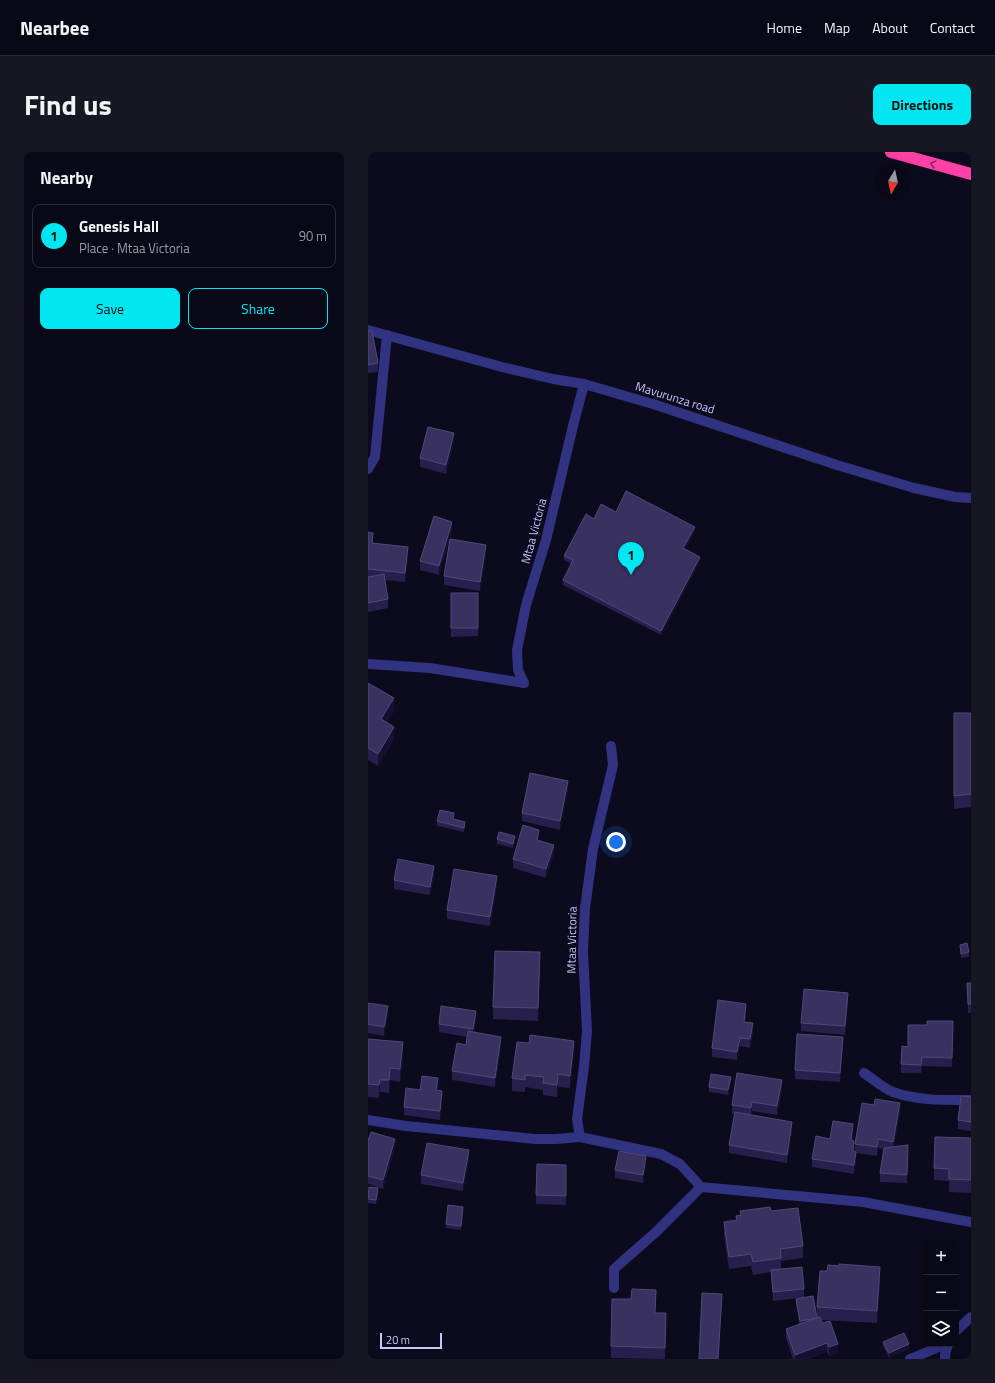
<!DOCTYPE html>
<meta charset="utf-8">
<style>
:root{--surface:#090816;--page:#171623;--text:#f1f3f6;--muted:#999aa1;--line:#292935;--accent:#00e7f1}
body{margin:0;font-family:"Titillium Web",sans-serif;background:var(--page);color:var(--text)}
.controls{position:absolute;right:12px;bottom:12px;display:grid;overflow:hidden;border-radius:8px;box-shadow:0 4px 16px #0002}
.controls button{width:36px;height:36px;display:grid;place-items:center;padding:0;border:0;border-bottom:1px solid var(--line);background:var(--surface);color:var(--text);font:20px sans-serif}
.compass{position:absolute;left:507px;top:12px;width:36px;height:36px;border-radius:50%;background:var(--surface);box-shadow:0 4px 16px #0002;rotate:189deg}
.scale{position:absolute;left:12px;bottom:10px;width:62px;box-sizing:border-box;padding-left:4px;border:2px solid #c9c6ff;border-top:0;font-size:11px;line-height:14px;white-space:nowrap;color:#c9c6ff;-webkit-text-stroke:3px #0c0a1d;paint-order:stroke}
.you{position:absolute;left:248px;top:690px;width:14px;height:14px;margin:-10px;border:3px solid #fff;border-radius:50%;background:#1a73e8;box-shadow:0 0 0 6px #1a73e833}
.badge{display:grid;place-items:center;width:26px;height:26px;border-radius:50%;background:var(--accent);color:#111;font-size:13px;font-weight:700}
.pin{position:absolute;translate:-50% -33px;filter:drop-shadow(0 1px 2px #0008)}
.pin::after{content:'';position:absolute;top:21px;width:14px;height:12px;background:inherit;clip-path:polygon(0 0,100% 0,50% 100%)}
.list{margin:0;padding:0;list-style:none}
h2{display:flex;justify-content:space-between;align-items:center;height:52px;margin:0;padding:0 16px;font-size:17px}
h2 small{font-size:13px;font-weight:400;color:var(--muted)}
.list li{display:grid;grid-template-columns:26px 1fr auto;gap:12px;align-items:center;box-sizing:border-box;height:64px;margin:0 8px 8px;padding:0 8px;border:1px solid var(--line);border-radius:8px}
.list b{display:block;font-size:15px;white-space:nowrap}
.list p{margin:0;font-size:13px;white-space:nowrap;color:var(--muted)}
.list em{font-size:13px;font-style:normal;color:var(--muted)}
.actions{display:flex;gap:8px;padding:12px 16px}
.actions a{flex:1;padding:9px 0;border:1px solid var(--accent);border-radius:8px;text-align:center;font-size:14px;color:var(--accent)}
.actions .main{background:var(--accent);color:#111}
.icon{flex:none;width:22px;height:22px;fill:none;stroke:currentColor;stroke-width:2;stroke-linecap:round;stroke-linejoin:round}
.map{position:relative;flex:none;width:603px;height:1207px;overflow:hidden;border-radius:8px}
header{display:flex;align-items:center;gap:24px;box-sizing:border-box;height:56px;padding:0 20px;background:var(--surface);border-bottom:1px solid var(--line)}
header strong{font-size:19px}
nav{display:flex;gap:22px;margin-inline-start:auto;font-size:14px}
.intro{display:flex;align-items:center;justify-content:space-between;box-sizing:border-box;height:96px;padding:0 24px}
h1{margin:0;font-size:28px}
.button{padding:10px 18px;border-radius:8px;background:var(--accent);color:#111;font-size:14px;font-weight:700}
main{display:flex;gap:24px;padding:0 24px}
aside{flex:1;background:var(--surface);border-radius:8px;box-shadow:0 4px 16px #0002}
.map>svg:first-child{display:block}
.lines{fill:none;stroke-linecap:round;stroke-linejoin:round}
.minor{stroke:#313280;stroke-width:10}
.highway{stroke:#ff41a7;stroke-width:12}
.wall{fill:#27204c}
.shaded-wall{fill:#151031}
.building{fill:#393260;stroke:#4f4979}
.oneway{stroke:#862662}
.labels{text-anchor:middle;stroke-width:4;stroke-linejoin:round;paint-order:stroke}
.street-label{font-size:12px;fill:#c9c6ff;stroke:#0c0a1d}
</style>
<header>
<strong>Nearbee</strong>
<nav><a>Home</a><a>Map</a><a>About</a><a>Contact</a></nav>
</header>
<div class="intro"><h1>Find us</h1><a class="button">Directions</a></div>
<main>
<aside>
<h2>Nearby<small></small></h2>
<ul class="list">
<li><span class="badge">1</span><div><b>Genesis Hall</b><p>Place · Mtaa Victoria</p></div><em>90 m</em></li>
</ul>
<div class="actions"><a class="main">Save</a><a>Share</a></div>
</aside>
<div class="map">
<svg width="603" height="1207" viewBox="0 0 603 1207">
<rect width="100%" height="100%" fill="#0c0a1d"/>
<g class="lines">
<g class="minor">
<polyline points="0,178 134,215 185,227 216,232 285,252 469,313 546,336 587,345 603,346"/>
<polyline points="0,317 7,305 19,183"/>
<polyline points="0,512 62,516 156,531"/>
<polyline points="156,531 150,518 149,498 158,453 178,388 205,274 216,232"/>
<path d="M496,921C505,927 515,936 525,940C550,949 577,948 603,948"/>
<polyline points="0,968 38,974 167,987 188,987 212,985 293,1002 312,1012 333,1035 495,1050 603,1070"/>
<polyline points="212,985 209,967 216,915 219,879 215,800 217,756 225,697 245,613 243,594"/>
<polyline points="246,1136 246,1117 288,1080 333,1035"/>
<polyline points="588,1179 603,1165"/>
<polyline points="542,1207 578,1192"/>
<polyline points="577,1207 577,1203 580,1192"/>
</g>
<polyline class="highway" points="523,0 603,22"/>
</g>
<g class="wall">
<polygon points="0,179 10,211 10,220 0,221"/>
<polygon points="86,290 78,322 52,315 52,306"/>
<polygon points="248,360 327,379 317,397 332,410 293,483 195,433 195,428 204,412 196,408 196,404 226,367"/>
<polygon points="84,379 71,423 52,418 52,409"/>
<polygon points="0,380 4,391 40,404 37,430 17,428 20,447 20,456 0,460"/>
<polygon points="118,402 112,439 76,433 76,424"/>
<polygon points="83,441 110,441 110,484 83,485"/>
<polygon points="0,531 26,559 19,570 26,587 10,614 0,608"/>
<polygon points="586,561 603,561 603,655 586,657"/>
<polygon points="200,637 192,678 154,669 154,661"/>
<polygon points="86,666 86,667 97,674 96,680 69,674 69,669"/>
<polygon points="171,686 171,688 186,702 178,726 145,716 145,707"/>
<polygon points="129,687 147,689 145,696 129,692"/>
<polygon points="66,723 62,743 26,737 26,728"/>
<polygon points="129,733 122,774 79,767 79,758"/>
<polygon points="592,793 601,800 601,805 593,806"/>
<polygon points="172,813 170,869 125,867 125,855"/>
<polygon points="599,831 603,831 603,861 600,861"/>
<polygon points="480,850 477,883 433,879 433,871"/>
<polygon points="0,851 20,863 16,884 0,881"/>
<polygon points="378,861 377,870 385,880 382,896 372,894 369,908 344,905 344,896"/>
<polygon points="108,868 106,880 133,894 127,935 84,928 84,919 98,893 99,885 71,880 71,872"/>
<polygon points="585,878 584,915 554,914 553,921 533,921 533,912"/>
<polygon points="0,887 35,903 32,930 22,928 21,941 12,940 11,946 0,945"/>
<polygon points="475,894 472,930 427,927 427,918"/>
<polygon points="206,901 202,936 190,935 189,945 175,943 175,938 157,935 157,940 144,939 144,926"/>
<polygon points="363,929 360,943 341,940 341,935"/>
<polygon points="70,935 69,939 74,948 72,968 36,963 36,955 52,938"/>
<polygon points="414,937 409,963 384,959 383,963 424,979 419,1011 361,1001 361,993 366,962 364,962 364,953"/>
<polygon points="603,945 603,979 590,977 590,968"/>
<polygon points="532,960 526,994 540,993 539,1031 512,1030 512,1021 516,997 510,996 509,1004 488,1001 488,1009 486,1022 444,1015 444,1007 462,987 485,981 484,989 486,998 486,1000 487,1000 487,992"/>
<polygon points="603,986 603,1041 581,1040 581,1029 566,1028 566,1016"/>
<polygon points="0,989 27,995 15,1037 0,1032"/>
<polygon points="101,1007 95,1039 53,1032 53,1023"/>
<polygon points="198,1013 198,1053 168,1052 168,1043"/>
<polygon points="278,1013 275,1031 247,1026 247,1018"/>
<polygon points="0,1040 10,1041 8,1052 0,1051"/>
<polygon points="372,1059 403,1059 435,1094 435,1106 413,1109 413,1117 436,1137 436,1146 449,1166 449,1155 512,1128 509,1171 453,1168 470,1201 461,1204 459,1200 440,1207 425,1207 418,1186 418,1177 431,1172 428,1151 428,1147 431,1146 405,1149 403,1120 385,1123 383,1114 361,1117 356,1083 356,1070 368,1069 368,1064 372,1063"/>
<polygon points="95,1060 93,1078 78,1076 78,1072"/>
<polygon points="287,1161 298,1173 297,1207 243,1206 243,1194"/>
<polygon points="515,1190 541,1197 521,1206 515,1194"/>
</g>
<g class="shaded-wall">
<polygon points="86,281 86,290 78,322 78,313"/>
<polygon points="84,370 84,379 71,423 71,414"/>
<polygon points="327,375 327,379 315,401 315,396"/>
<polygon points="118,393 118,402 112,439 112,430"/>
<polygon points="40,395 40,404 37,430 37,421"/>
<polygon points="332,405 332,410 293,483 293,479"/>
<polygon points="26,546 26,559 13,580 13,567"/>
<polygon points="26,575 26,587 10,614 10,602"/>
<polygon points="200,629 200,637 192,678 192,669"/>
<polygon points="97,670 97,674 96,680 96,676"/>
<polygon points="171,678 171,686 169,696 169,688"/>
<polygon points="147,684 147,689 145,696 145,692"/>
<polygon points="186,693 186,702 178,726 178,717"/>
<polygon points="66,714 66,723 62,743 62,735"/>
<polygon points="129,724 129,733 122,774 122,765"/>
<polygon points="172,800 172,813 170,869 170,856"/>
<polygon points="480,841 480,850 477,883 477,874"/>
<polygon points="378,852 378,861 376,879 376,870"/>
<polygon points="20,854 20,863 16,884 16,875"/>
<polygon points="108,859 108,868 105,885 105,877"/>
<polygon points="385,871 385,880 382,896 382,887"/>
<polygon points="133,885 133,894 127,935 127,926"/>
<polygon points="475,885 475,894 472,930 472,921"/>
<polygon points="372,886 372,894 369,908 369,900"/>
<polygon points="206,889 206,901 202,936 202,924"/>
<polygon points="35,890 35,903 32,930 32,917"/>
<polygon points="22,916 22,928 21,941 21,928"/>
<polygon points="190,922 190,935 189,945 189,933"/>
<polygon points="363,925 363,929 360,943 360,938"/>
<polygon points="70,926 70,935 68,947 68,938"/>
<polygon points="12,928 12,940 11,946 11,933"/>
<polygon points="414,928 414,937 409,963 409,954"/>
<polygon points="74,939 74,948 72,968 72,959"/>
<polygon points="384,950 384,959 383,965 383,956"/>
<polygon points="532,951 532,960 525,999 525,990"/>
<polygon points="424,970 424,979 419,1011 419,1003"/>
<polygon points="485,972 485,981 483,997 483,988"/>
<polygon points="27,987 27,995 15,1037 15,1028"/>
<polygon points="510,987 510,996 509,1004 509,995"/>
<polygon points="486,989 486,998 485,1008 485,999"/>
<polygon points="101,998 101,1007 95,1039 95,1031"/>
<polygon points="488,1000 488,1009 486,1022 486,1013"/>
<polygon points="278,1004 278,1013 275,1031 275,1023"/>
<polygon points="10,1036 10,1041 8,1052 8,1048"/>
<polygon points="95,1055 95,1060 93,1078 93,1074"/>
<polygon points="512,1115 512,1128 509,1171 509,1159"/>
<polygon points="354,1142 351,1207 350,1207"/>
<polygon points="298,1161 298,1173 297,1207 297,1196"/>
<polygon points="459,1191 459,1200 439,1207 427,1207 427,1203"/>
<polygon points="470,1192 470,1201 461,1204 461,1195"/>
<polygon points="541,1192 541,1197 521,1206 521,1201"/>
</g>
<g class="building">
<polygon points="0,179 4,179 10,211 0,213"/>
<polygon points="60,275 86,281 78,313 52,306"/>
<polygon points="258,339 327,375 315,396 332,405 293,479 195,428 205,408 196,404 218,362 226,367 233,352 248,360"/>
<polygon points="66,364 84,370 71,414 52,409"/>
<polygon points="0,380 5,381 4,391 40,395 37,421 0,417"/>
<polygon points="82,387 118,393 112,430 76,424"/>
<polygon points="16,422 20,447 0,451 0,425"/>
<rect x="83" y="441" width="27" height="35"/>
<polygon points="0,531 26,546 13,567 26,575 10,602 0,596"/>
<polygon points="586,561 603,561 603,642 586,644"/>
<polygon points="162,621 200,629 192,669 154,661"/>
<polygon points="72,658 86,661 85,667 97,670 96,676 69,669"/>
<polygon points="155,673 171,678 169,688 186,693 178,717 145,707"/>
<polygon points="131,680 147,684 145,692 129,687"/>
<polygon points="30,707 66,714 62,735 26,728"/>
<polygon points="86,717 129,724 122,765 79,758"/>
<polygon points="599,791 601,800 593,802 592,793"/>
<polygon points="127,799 172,800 170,856 125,855"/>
<polygon points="599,831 603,831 603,852 600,852"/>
<polygon points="436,837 480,841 477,874 433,871"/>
<polygon points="350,848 378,852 376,870 385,871 382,887 372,886 369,900 344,896"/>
<polygon points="0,851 20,854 16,875 0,872"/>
<polygon points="73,854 108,859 105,877 71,872"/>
<polygon points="559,869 585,869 584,906 554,905 553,913 533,912 534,894 540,895 540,873 559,873"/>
<polygon points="100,879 133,885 127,926 84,919 89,891 98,893"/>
<polygon points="429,882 475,885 472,921 427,918"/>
<polygon points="162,883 206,889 202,924 190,922 189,933 175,931 176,925 157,923 157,928 144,926 149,890 161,891"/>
<polygon points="0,887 35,890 32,917 22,916 21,928 12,928 11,933 0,932"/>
<polygon points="369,921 414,928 409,954 384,950 383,956 364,953"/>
<polygon points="343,922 363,925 360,938 341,935"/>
<polygon points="54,924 70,926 68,938 74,939 72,959 36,955 38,936 52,938"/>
<polygon points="593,944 603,945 603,970 590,968"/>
<polygon points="507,947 532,951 525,990 510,987 509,995 487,992 494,951 506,953"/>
<polygon points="367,960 424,970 419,1003 361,993"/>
<polygon points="465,969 485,972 483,988 486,989 485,999 488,1000 486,1013 444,1007 448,984 462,987"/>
<polygon points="3,980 27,987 15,1028 0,1024 0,989"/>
<polygon points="567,985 603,986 603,1028 581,1027 581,1017 566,1016"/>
<polygon points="59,991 101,998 95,1031 53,1023"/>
<polygon points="540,993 539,1023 512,1021 516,996"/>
<polygon points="251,999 278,1004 275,1023 247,1018"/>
<polygon points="169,1012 198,1013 198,1044 168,1043"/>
<polygon points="1,1035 10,1036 8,1048 0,1047"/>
<polygon points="80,1053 95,1055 93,1074 78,1072"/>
<polygon points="402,1055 403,1059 430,1056 435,1094 412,1097 413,1106 385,1110 383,1102 361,1105 356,1070 369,1068 368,1064 373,1063 372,1059"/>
<polygon points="471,1112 512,1115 509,1159 449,1155 452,1119 459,1119 460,1113 471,1114"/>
<polygon points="434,1115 436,1137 405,1140 403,1118"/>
<polygon points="264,1137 288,1138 287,1161 298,1161 297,1196 243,1194 244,1147 263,1147"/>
<polygon points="334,1141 354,1142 350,1207 331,1207"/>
<polygon points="445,1144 449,1166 432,1169 428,1147"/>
<polygon points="452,1165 454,1171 462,1169 470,1192 461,1195 459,1191 427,1203 418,1177"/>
<polygon points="536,1181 541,1192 521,1201 515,1190"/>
</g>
<defs><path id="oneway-chevron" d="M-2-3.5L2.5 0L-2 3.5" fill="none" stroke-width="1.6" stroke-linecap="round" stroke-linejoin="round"/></defs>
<use class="oneway" href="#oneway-chevron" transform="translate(565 12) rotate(-165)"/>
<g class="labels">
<g class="street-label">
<text transform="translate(307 246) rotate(17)" y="4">Mavurunza road</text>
<text transform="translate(166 379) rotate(-75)" y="4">Mtaa Victoria</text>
<text transform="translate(204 788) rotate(-89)" y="4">Mtaa Victoria</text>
</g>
</g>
</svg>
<div class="controls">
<button>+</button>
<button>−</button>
<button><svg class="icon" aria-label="layers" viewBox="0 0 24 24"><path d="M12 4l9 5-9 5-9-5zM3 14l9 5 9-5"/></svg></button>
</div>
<svg class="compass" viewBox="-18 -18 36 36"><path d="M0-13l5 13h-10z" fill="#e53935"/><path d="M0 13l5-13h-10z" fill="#999aa1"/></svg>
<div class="scale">20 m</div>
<div class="you"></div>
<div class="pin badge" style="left:263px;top:423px">1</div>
</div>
</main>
